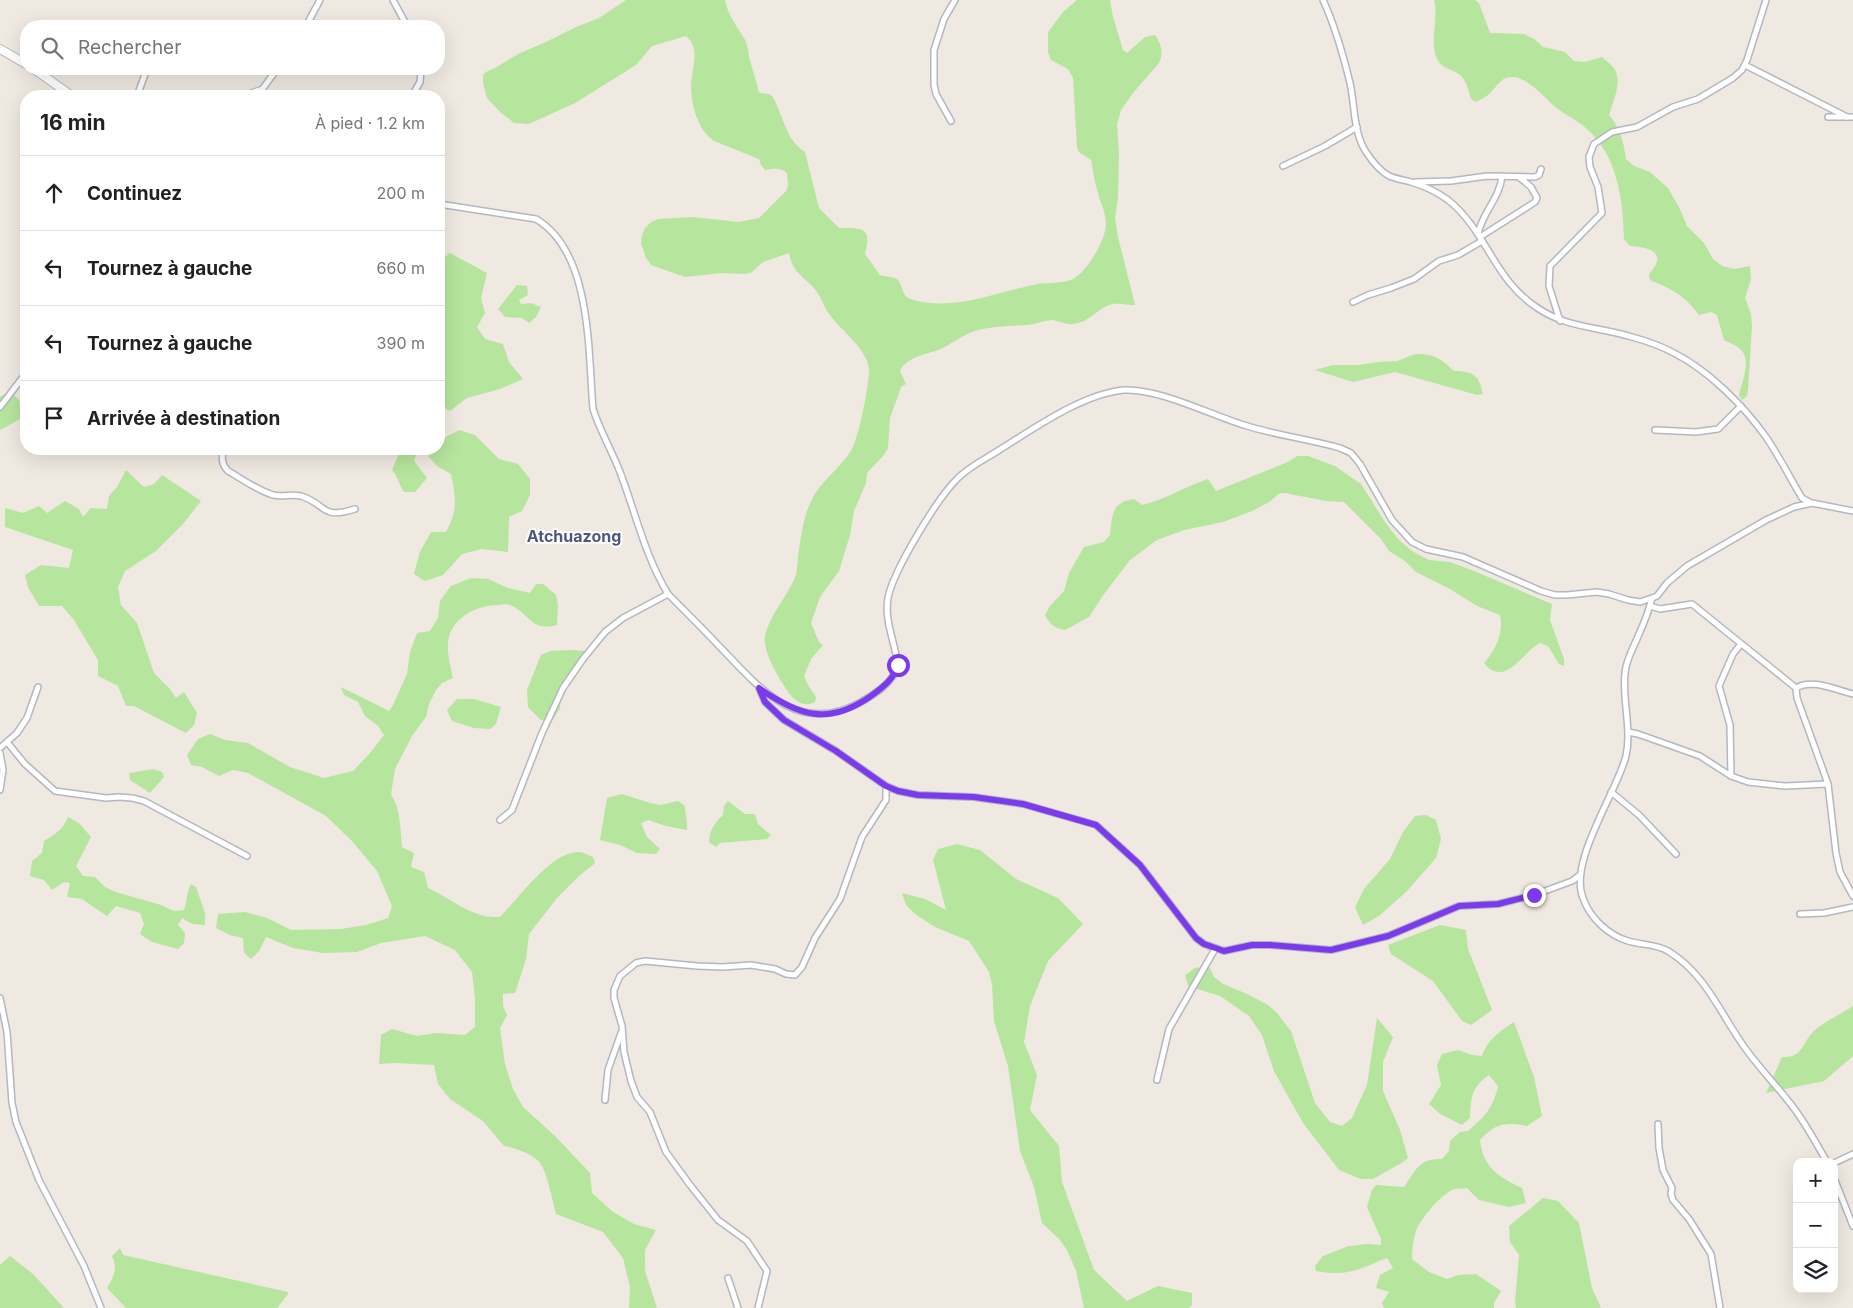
<!DOCTYPE html>
<html lang="fr">
<meta charset="utf-8">
<style>
:root{--surface:#fff;--page:#f2f2f2;--text:#202124;--muted:#757577;--line:#e0e0e0}
body{margin:0;font-family:Inter,sans-serif;background:var(--page);color:var(--text)}
.controls{position:absolute;right:15px;bottom:15px;display:grid;overflow:hidden;border-radius:10px;box-shadow:0 5px 20px #0002}
.controls button{width:45px;height:45px;display:grid;place-items:center;padding:0;border:0;border-bottom:1px solid var(--line);background:var(--surface);color:var(--text);font:25px sans-serif}
.stop{position:absolute;width:15px;height:15px;margin:-11px;border:4px solid #7c3aed;border-radius:50%;background:#fff}
.stop.end{background:#7c3aed;border-color:#fff;box-shadow:0 1px 5px #0008}
.list{margin:0;padding:0;list-style:none}
h2{display:flex;justify-content:space-between;align-items:center;height:65px;margin:0;padding:0 20px;font-size:21px}
h2 small{font-size:16px;font-weight:400;color:var(--muted)}
.list li{display:grid;grid-template-columns:32px 1fr auto;gap:15px;align-items:center;box-sizing:border-box;height:75px;padding:0 20px;border-top:1px solid var(--line)}
.list b{display:block;font-size:19px;white-space:nowrap}
.list em{font-size:16px;font-style:normal;color:var(--muted)}
.icon{flex:none;width:28px;height:28px;fill:none;stroke:currentColor;stroke-width:2;stroke-linecap:round;stroke-linejoin:round}
.map{position:relative;flex:none;width:1853px;height:1308px;overflow:hidden}
.search{position:absolute;background:var(--surface);box-shadow:0 5px 20px #0002;left:20px;top:20px;width:425px;height:55px;display:flex;align-items:center;gap:12px;box-sizing:border-box;padding:0 18px;border-radius:20px;color:var(--muted);font-size:19px}
.panel{position:absolute;background:var(--surface);box-shadow:0 5px 20px #0002;left:20px;top:90px;width:425px;height:365px;border-radius:20px}
.map>svg:first-child{display:block}
.green{fill:#b6e59e}
.lines{fill:none;stroke-linecap:round;stroke-linejoin:round}
.street-casing{stroke:#b4b7c1;stroke-width:8}
.secondary-casing{stroke:#b4b7c1;stroke-width:10}
.street{stroke:#fff;stroke-width:5}
.secondary{stroke:#fff;stroke-width:8}
.route{stroke:#7c3aed;stroke-width:6}
.labels{text-anchor:middle;stroke-width:4;stroke-linejoin:round;paint-order:stroke}
.quarter-label{font-size:16px;font-weight:bold;fill:#4d5680;stroke:#fff}
</style>
<div class="map">
<svg width="1853" height="1308" viewBox="0 0 1853 1308">
<rect width="100%" height="100%" fill="#efe9e1"/>
<g class="green">
<path d="M626,0H725C728,15 736,25 744,38C749,46 748,55 751,64C753,73 757,81 758,90L760,93L769,94L772,96C784,115 784,138 805,152L819,208L839,228C863,228 872,227 865,254L880,275C885,277 894,276 898,280C904,287 901,297 913,300C954,311 994,293 1033,285C1045,282 1060,284 1071,280C1085,275 1102,245 1105,231C1109,217 1100,203 1097,190C1094,180 1093,170 1091,160L1079,152L1077,147L1073,78L1068,69L1051,60L1048,52V32L1063,12L1077,0H1110L1113,17L1123,50L1127,53L1145,37L1155,35C1161,43 1164,53 1159,63L1133,93L1121,110L1117,124L1119,154L1118,198L1115,218L1118,237L1135,305C1127,305 1117,302 1109,305C1096,310 1088,323 1073,324C1065,325 1058,320 1051,320C1043,321 1036,324 1028,325C1011,326 992,326 975,331C962,335 951,345 938,350C924,355 907,357 900,371L906,384L901,387L890,418L888,448L883,456L867,473L866,483L854,511L850,535L839,571L820,597L811,623L819,642L823,645L811,659L804,676L808,685L816,697L815,702C799,710 789,694 781,681C774,669 763,650 765,636C770,614 788,596 796,575C797,569 798,562 798,556C801,537 803,518 811,501C820,482 840,468 851,451C859,437 869,386 869,370C868,349 841,331 830,315C824,308 822,299 817,292C806,277 793,275 789,253L763,262L752,272L746,274L722,273L685,277L651,265L646,258L641,243L642,235L645,228L651,222L658,219L692,217L739,222L759,218L786,191L788,185L787,173C780,167 773,169 765,170L761,165L759,159L714,141C697,129 691,105 691,84C692,67 701,49 686,36L652,46L636,65L575,103L529,124L514,123L500,112L487,98L483,83V75L486,72L495,68L520,53L544,43L576,27L599,18Z"/>
<path d="M1434,0H1475L1479,3L1490,33L1524,34L1534,39L1543,47L1565,52L1574,61L1585,62L1602,57C1606,61 1611,64 1614,68C1623,82 1613,101 1609,115C1620,127 1624,143 1626,159L1634,166L1650,172L1668,188L1680,209L1687,226L1704,243L1713,259L1722,266L1734,269L1750,266L1751,279L1745,298L1751,314L1752,326L1748,390L1747,396L1742,400L1739,395C1742,383 1749,365 1744,354C1741,347 1730,343 1724,340L1717,315L1711,312L1699,315C1684,295 1672,289 1650,280L1649,274C1668,253 1651,247 1630,246L1624,239C1623,201 1618,156 1587,129C1577,120 1563,114 1553,105C1544,96 1526,77 1513,77C1501,77 1499,84 1492,91C1488,96 1482,99 1476,102L1471,99C1469,91 1467,83 1462,77C1456,69 1442,70 1437,59C1429,41 1439,19 1434,0Z"/>
<polygon points="450,253 487,273 481,298 485,313 477,327 485,339 503,344 509,362 523,379 500,389 467,398 450,411 439,405 439,262"/>
<polygon points="517,285 527,286 528,295 519,300 521,304 531,303 541,307 536,317 529,323 522,318 505,317 498,309"/>
<path d="M1415,354C1435,354 1440,358 1454,371C1473,371 1479,375 1483,394L1477,395L1395,372L1353,382L1315,370L1333,365H1359L1378,362L1397,361Z"/>
<polygon points="9,391 19,400 22,418 0,430 0,397"/>
<path d="M459,430L475,435L499,459L518,464L530,479V495L522,511L509,517L508,552L481,549L462,554L443,575L425,581L414,574L420,552L431,532H446C458,510 456,499 451,474L437,466L428,456L434,449H439V443L442,439Z"/>
<path d="M399,449H418L414,461L427,478L415,492H404C399,485 398,476 392,470L400,451Z"/>
<path d="M1297,456H1308L1335,466L1361,484L1385,522L1398,539L1412,551L1429,560L1450,562L1474,571L1552,604L1550,620L1564,659V666L1559,664L1548,646L1540,643C1522,652 1505,689 1484,663C1496,650 1504,632 1500,615L1477,606L1450,589L1416,572L1405,561L1389,551L1381,539L1344,502L1326,501L1285,493H1280L1269,502L1252,511L1223,522L1184,530L1157,540L1130,560L1104,594L1089,617L1065,630C1055,628 1050,625 1045,615L1050,606L1064,591L1069,573L1084,547L1104,542L1110,535C1112,516 1111,502 1134,499L1142,505C1165,500 1186,486 1208,479L1216,491L1288,462Z"/>
<polygon points="126,470 144,487 154,484 162,475 201,501 183,524 156,551 125,571 118,587 121,605 137,623 154,673 169,688 176,698 184,692 197,713 194,725 186,733 134,706 126,706 118,686 98,676 98,660 74,620 62,606 39,606 28,587 25,575 41,565 69,568 73,550 5,527 5,508 23,513 39,506 47,513 65,501 79,509 83,517 91,508 107,509 109,496 117,487"/>
<path d="M471,578L488,579L508,588L530,593L536,584H543L556,595L558,605L557,625C530,632 531,614 510,605C507,604 502,604 499,605C476,605 450,618 448,643C447,655 451,667 453,678L442,683L436,690L429,704L426,717L412,736L395,769L391,794C401,810 400,829 402,847L414,853L411,867L424,872L428,888C446,896 461,909 481,915C487,917 494,917 500,917C518,899 551,852 578,852C583,852 588,855 593,857L595,863L579,876L557,898L529,934L526,959L515,993L503,994V1006L507,1015L500,1028L505,1064L513,1089L523,1107L555,1136L590,1173L592,1193L613,1212L634,1224L656,1230L645,1250V1271L657,1308H629L630,1287L623,1258L603,1232L556,1214C553,1202 547,1172 540,1163C533,1154 515,1148 504,1146L483,1121L450,1099L438,1084L434,1065L396,1063L379,1064L381,1035L392,1029L417,1036L436,1033L465,1035L475,1027V999L472,972L455,950L425,936L381,943L357,952L323,953L293,948L266,937L259,951L251,959L244,953L243,938L230,935L216,928L218,914L245,912L267,918L291,930L341,929L366,925L388,918L392,906L377,871L352,841L326,816L248,773L233,770L219,776L202,767L191,765L187,755L198,739L210,734L225,740L248,743L290,767L324,778L353,771L370,753L384,735L378,726L365,716L358,702L344,695L341,687L389,711L393,705L407,674L410,652L417,633L430,631L438,618L440,601L451,586Z"/>
<polygon points="571,650 587,651 566,679 561,691 560,708 552,721 541,720 528,707 527,690 541,655 550,651"/>
<polygon points="457,699 474,699 501,707 496,724 490,729 474,728 452,721 447,710"/>
<polygon points="153,769 162,772 164,777 150,793 130,780 129,773"/>
<path d="M622,794L650,803L661,805L678,801L685,806C685,815 688,821 687,830L666,826L648,820L641,823L647,837L660,849L656,854L637,853L620,845L600,840L607,798Z"/>
<path d="M728,801L745,814H755L758,824L771,835L767,839L720,843L716,847L709,842C710,830 714,823 723,815L724,806Z"/>
<polygon points="1426,815 1436,820 1441,839 1436,858 1406,892 1379,916 1363,925 1355,907 1364,889 1390,859 1403,832 1415,816"/>
<path d="M68,817L80,824L91,837L76,866L83,876L95,877L105,887L116,892L161,905L174,911L184,910C187,901 187,891 191,884L196,887L205,913V925L192,924L182,918L178,925L185,933L184,943L178,949L152,942L140,934L144,924L140,913L116,906L107,916L82,899L67,897L70,883L64,882L52,890L44,880L30,876L32,861L42,853L44,841C55,834 63,830 68,817Z"/>
<polygon points="957,844 980,850 1016,879 1058,898 1083,924 1048,961 1030,1006 1024,1042 1037,1075 1030,1110 1059,1146 1062,1182 1094,1270 1127,1301 1158,1286 1192,1293 1192,1305 1189,1308 1084,1308 1076,1271 1067,1250 1060,1240 1042,1223 1034,1187 1020,1151 1008,1066 994,1021 992,984 989,972 969,941 935,927 915,914 906,905 902,893 925,899 946,910 933,860 938,849"/>
<polygon points="1440,925 1466,930 1468,949 1492,1010 1471,1025 1462,1021 1433,981 1391,954 1388,945"/>
<polygon points="1209,966 1214,977 1223,984 1247,994 1268,1005 1277,1013 1291,1031 1315,1103 1330,1122 1342,1126 1352,1118 1367,1085 1377,1018 1393,1037 1383,1062 1383,1091 1400,1130 1408,1158 1403,1162 1373,1179 1361,1179 1339,1170 1303,1123 1274,1071 1262,1035 1249,1016 1220,996 1188,986 1185,975 1195,968"/>
<path d="M1853,1006V1056L1824,1081L1766,1093L1782,1057C1803,1058 1802,1043 1813,1032C1820,1024 1843,1013 1853,1006Z"/>
<path d="M1514,1022L1534,1077L1542,1116L1527,1126C1504,1122 1496,1123 1480,1140C1483,1168 1499,1177 1522,1188L1526,1203L1509,1207L1479,1200L1467,1188C1463,1189 1456,1188 1452,1190C1440,1196 1420,1219 1416,1231C1413,1240 1412,1250 1412,1259L1429,1272L1447,1279L1458,1275L1476,1274L1501,1291L1494,1303V1308H1384L1382,1303L1389,1292L1376,1288L1380,1275L1393,1268L1387,1258C1359,1269 1348,1277 1316,1271L1315,1266L1323,1256L1349,1246L1368,1244L1381,1245V1239L1367,1207L1372,1190L1376,1185L1404,1187C1416,1170 1419,1158 1442,1159L1449,1151L1450,1141L1460,1132L1468,1131C1484,1117 1493,1109 1498,1086L1489,1075C1471,1087 1471,1098 1470,1118L1462,1125L1440,1114L1429,1104L1441,1085L1437,1065L1442,1054L1458,1050L1472,1055L1482,1056C1487,1040 1500,1031 1514,1022Z"/>
<polygon points="1543,1198 1558,1201 1579,1223 1592,1288 1601,1308 1516,1308 1515,1302 1519,1255 1510,1242 1509,1226"/>
<path d="M120,1248L123,1255L288,1292V1294L277,1308H126L107,1288C114,1277 118,1268 112,1256Z"/>
<polygon points="10,1256 33,1274 64,1308 0,1308 0,1265"/>
</g>
<g class="lines">
<g class="street-casing">
<g id="street">
<polyline points="393,0 407,26"/>
<path d="M1323,0C1335,26 1343,54 1350,83C1355,105 1353,132 1366,152C1372,161 1380,171 1389,176C1396,179 1404,180 1411,182C1425,186 1437,192 1448,200C1488,232 1493,280 1539,309C1568,328 1600,327 1632,337C1647,341 1661,346 1674,353C1708,370 1744,406 1766,437C1779,456 1790,478 1802,498L1811,503"/>
<polyline points="306,26 320,0"/>
<polyline points="1745,65 1847,117"/>
<polyline points="137,96 147,69"/>
<polyline points="260,96 261,91 277,69"/>
<polyline points="412,96 420,82 421,69"/>
<polyline points="1828,117 1853,117"/>
<polyline points="951,121 936,94 934,85 934,50 944,19 955,0"/>
<polyline points="1283,166 1325,146 1357,127"/>
<polyline points="1415,182 1451,181 1487,176 1535,177 1539,175 1541,169"/>
<path d="M439,204L536,219C592,252 588,351 593,409C600,431 612,451 620,472C636,514 645,556 668,594C686,612 704,630 721,648C759,688 799,736 859,703C875,694 893,683 898,665C895,643 884,620 888,598C893,571 938,497 958,478C969,467 983,460 996,452C1032,430 1081,394 1124,390C1158,388 1211,415 1244,425C1275,435 1308,439 1340,448L1351,453L1360,464L1392,520L1412,542L1426,549L1463,557L1541,591L1555,595H1567L1597,592L1609,594L1628,600L1640,602L1652,598L1657,596L1667,583L1687,566L1766,520L1794,507L1812,503L1853,511"/>
<path d="M1478,234C1482,213 1500,198 1502,176"/>
<polyline points="1480,237 1535,202 1537,198 1531,187 1519,177"/>
<polyline points="1353,302 1368,295 1391,288 1414,279 1439,261 1458,255 1482,241"/>
<polyline points="1560,321 1549,286 1550,266 1602,213 1598,187 1590,167 1589,157 1594,144 1612,132 1637,127 1673,107 1698,99 1733,78 1742,70 1747,60 1766,0"/>
<polyline points="0,407 26,373"/>
<polyline points="1655,430 1696,432 1718,429 1741,406"/>
<path d="M223,449C222,458 221,464 228,471C242,479 257,490 273,495C282,497 292,494 301,496C327,504 320,520 355,509"/>
<path d="M1652,598C1649,610 1644,623 1639,634C1634,647 1626,659 1625,673C1622,700 1632,729 1626,756C1617,792 1568,862 1583,898C1590,918 1608,935 1628,941C1641,945 1656,944 1668,951C1706,974 1721,1015 1745,1048C1760,1069 1778,1087 1793,1107C1806,1124 1816,1143 1827,1162"/>
<polyline points="1650,606 1660,609 1692,604 1796,688 1797,698 1828,784"/>
<polyline points="759,688 765,702 784,720 836,751 886,786 898,791 918,795 973,797 1023,804 1096,825 1140,865 1196,938 1204,944 1224,951 1252,945 1270,945 1331,950 1388,936 1459,906 1498,904 1534,895 1572,881 1580,875"/>
<path d="M1796,688C1812,678 1836,690 1853,694"/>
<polyline points="1628,732 1638,734 1700,756 1731,776 1748,782 1785,786 1828,784 1836,853 1840,872 1853,896"/>
<polyline points="7,742 25,764 55,791 106,798 119,797 132,798 144,801 247,856"/>
<polyline points="0,748 17,733 27,718 38,687"/>
<polyline points="0,753 3,770 0,790"/>
<polyline points="1731,776 1730,725 1719,686 1733,654 1741,644"/>
<polyline points="1611,792 1639,815 1676,854"/>
<polyline points="500,820 512,810 542,733 563,688 583,659 605,632 623,618 668,594"/>
<polyline points="1800,914 1824,913 1853,907"/>
<polyline points="0,998 7,1032 12,1103 16,1122 39,1180 84,1266 101,1308"/>
<polyline points="1157,1080 1169,1029 1215,949"/>
<polyline points="605,1100 608,1070 621,1033"/>
<polyline points="1658,1124 1659,1148 1663,1170 1672,1188 1671,1194 1673,1200 1689,1219 1711,1254 1720,1308"/>
<polyline points="1834,1163 1853,1154"/>
<polyline points="1834,1178 1853,1226"/>
<polyline points="728,1278 738,1308"/>
<polyline points="758,1308 767,1271 747,1241 718,1220 690,1185 666,1152 650,1112 637,1097 631,1081 624,1052 622,1026 614,998 614,990 620,976 636,963 645,961 697,966 723,967 751,965 775,969 786,974 795,975 802,967 815,938 840,899 862,837 886,800 886,786"/>
</g>
</g>
<g class="secondary-casing">
<g id="secondary">
<polyline points="0,49 26,64"/>
<polyline points="34,69 72,96"/>
<polyline points="246,96 261,91"/>
</g>
</g>
<use href="#street" class="street"/>
<use href="#secondary" class="secondary"/>
</g>
<g class="lines">
<path class="route" d="M898,665C894,679 883,687 871,696C828,726 799,716 759,688L765,702L784,720L836,751L886,786L898,791L918,795L974,797L1023,804L1096,825L1140,865L1196,938L1204,944L1224,951L1252,945H1270L1331,950L1388,936L1459,906L1498,904L1534,895"/>
</g>
<g class="labels">
<g class="quarter-label">
<text x="574" y="542">Atchuazong</text>
</g>
</g>
</svg>
<div class="controls">
<button>+</button>
<button>−</button>
<button><svg class="icon" aria-label="layers" viewBox="0 0 24 24"><path d="M12 4l9 5-9 5-9-5zM3 14l9 5 9-5"/></svg></button>
</div>
<div class="stop" style="left:898px;top:665px"></div>
<div class="stop end" style="left:1534px;top:895px"></div>
<div class="search"><svg class="icon" aria-label="search" viewBox="0 0 24 24"><circle cx="10" cy="10" r="6"/><path d="M15 15l6 6"/></svg>Rechercher</div>
<section class="panel">
<h2>16 min<small>À pied · 1.2 km</small></h2>
<ul class="list">
<li><svg class="icon" aria-label="ahead" viewBox="0 0 24 24"><path d="M12 20V5M6 11l6-6 6 6"/></svg><div><b>Continuez</b></div><em>200 m</em></li>
<li><svg class="icon" aria-label="left" viewBox="0 0 24 24"><path d="M17 20v-9H6M10 6l-5 5 5 5"/></svg><div><b>Tournez à gauche</b></div><em>660 m</em></li>
<li><svg class="icon" aria-label="left" viewBox="0 0 24 24"><path d="M17 20v-9H6M10 6l-5 5 5 5"/></svg><div><b>Tournez à gauche</b></div><em>390 m</em></li>
<li><svg class="icon" aria-label="arrive" viewBox="0 0 24 24"><path d="M6 21V4h12l-3 4 3 4H6"/></svg><div><b>Arrivée à destination</b></div></li>
</ul>
</section>
</div>
